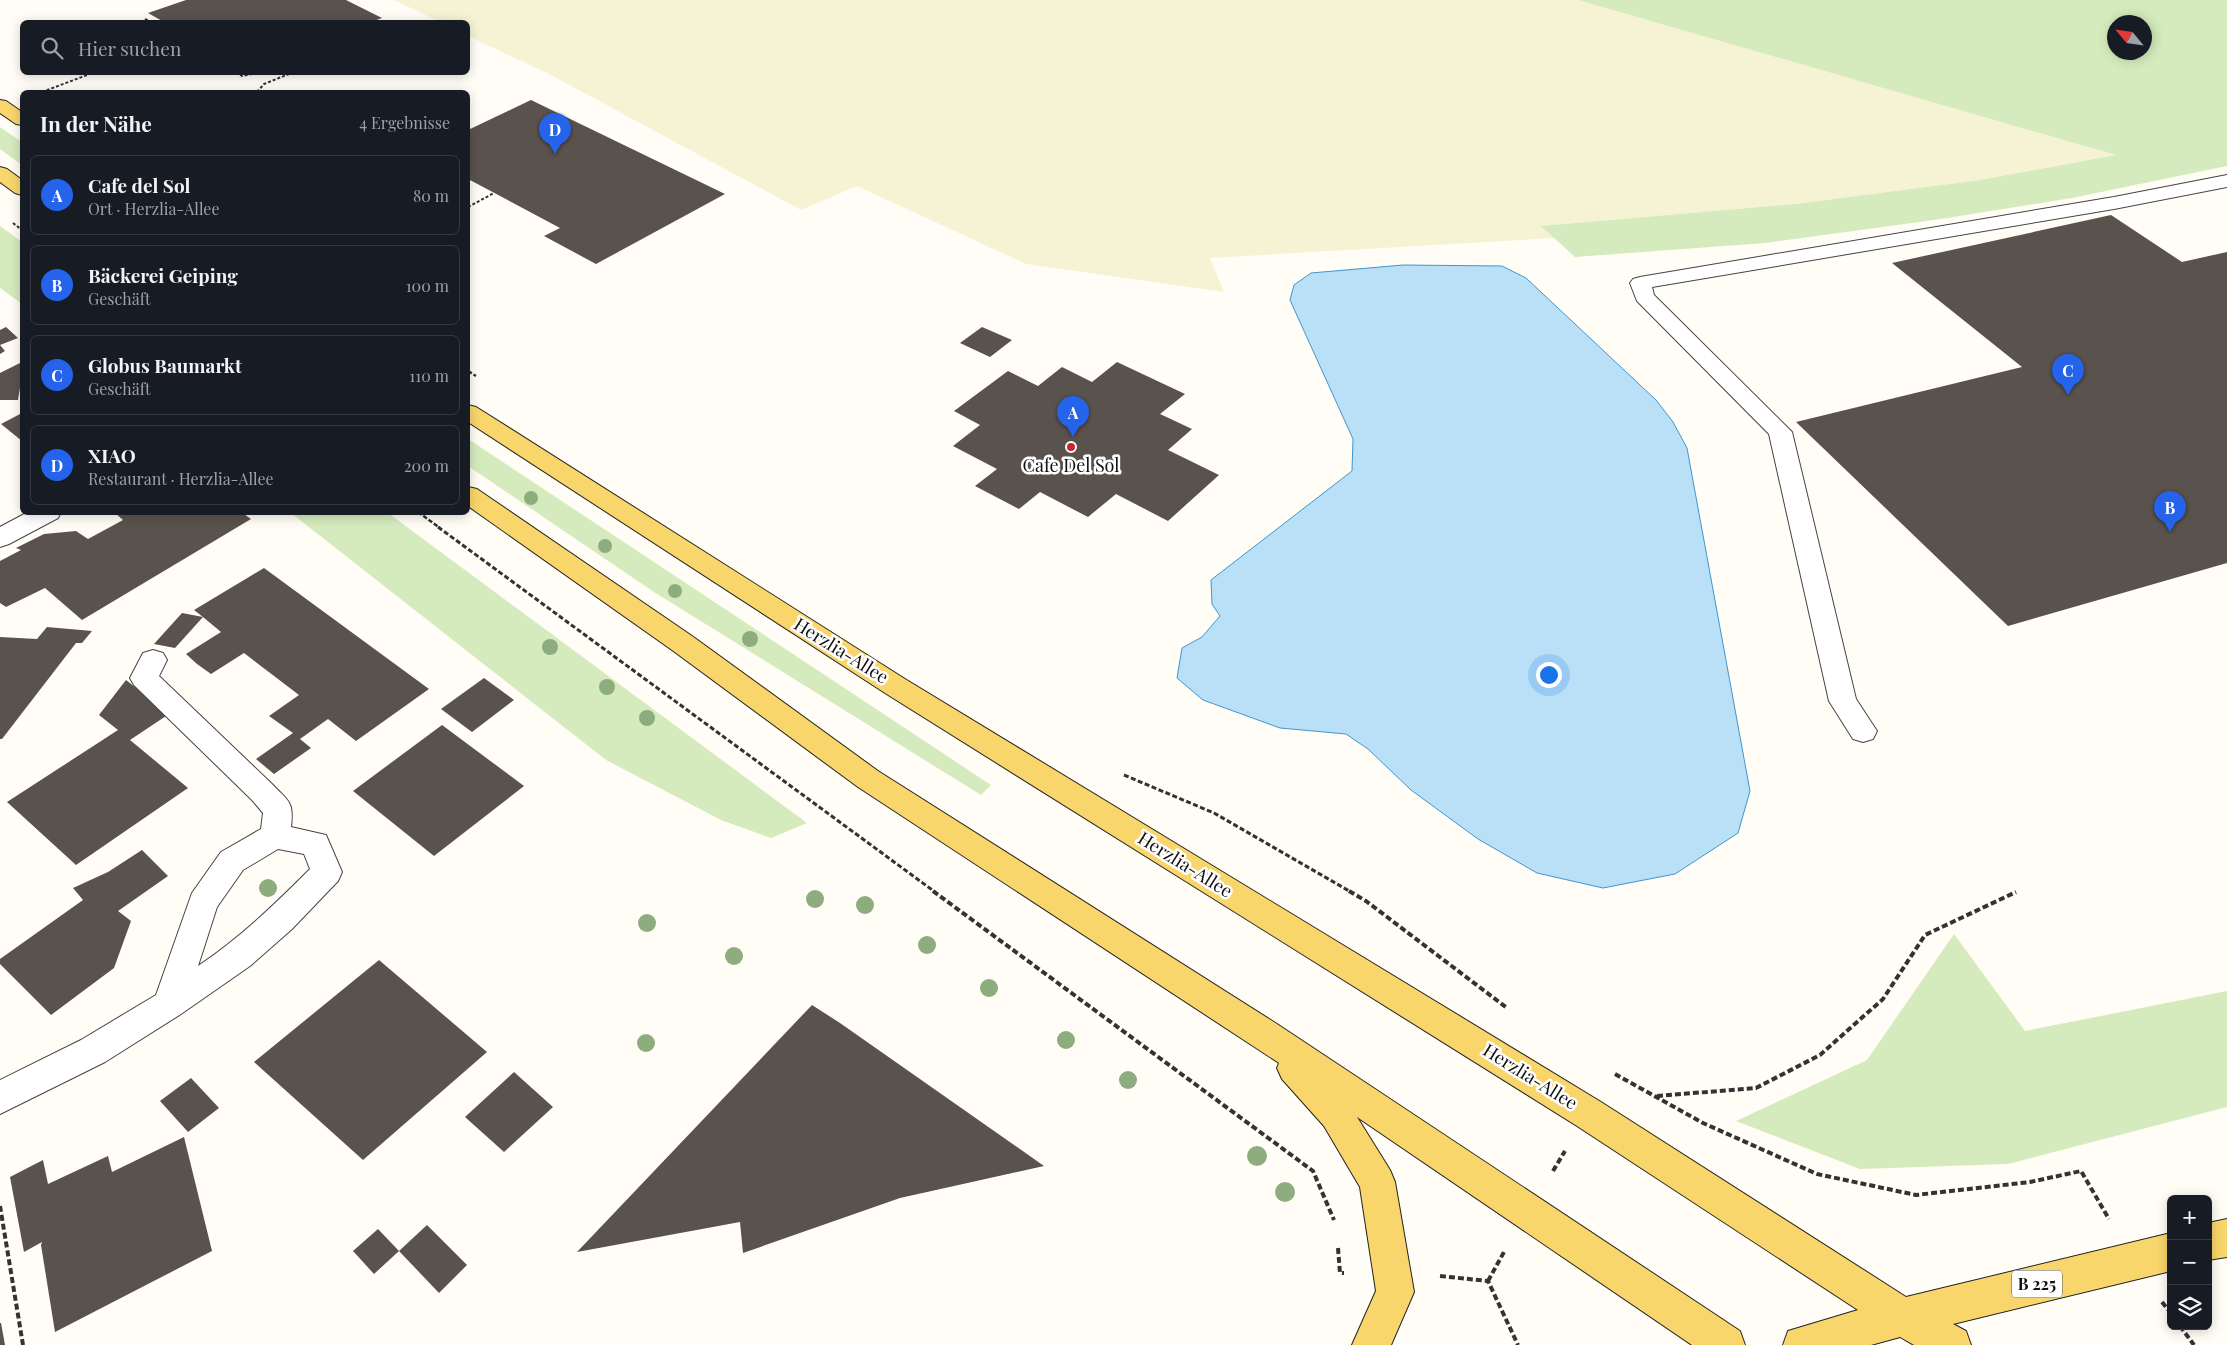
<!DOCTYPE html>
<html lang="de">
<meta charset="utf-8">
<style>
:root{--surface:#171b24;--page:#242831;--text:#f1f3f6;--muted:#9ea1a6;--line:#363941;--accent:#2563eb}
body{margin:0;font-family:"Playfair Display",serif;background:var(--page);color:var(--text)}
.controls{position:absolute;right:15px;bottom:15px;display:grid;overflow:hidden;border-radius:8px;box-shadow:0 2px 12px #0003}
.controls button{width:45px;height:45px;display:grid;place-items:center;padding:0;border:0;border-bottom:1px solid var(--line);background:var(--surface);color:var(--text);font:25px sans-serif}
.compass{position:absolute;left:2107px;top:15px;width:45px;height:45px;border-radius:50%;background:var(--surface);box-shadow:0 2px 12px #0003;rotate:299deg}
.you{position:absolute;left:1548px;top:674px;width:18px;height:18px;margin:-12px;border:4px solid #fff;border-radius:50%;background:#1a73e8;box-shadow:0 0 0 8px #1a73e833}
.badge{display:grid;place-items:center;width:32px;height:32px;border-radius:50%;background:var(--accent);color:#fff;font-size:16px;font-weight:700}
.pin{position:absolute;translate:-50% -41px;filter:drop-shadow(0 1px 2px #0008)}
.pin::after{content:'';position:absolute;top:26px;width:18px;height:15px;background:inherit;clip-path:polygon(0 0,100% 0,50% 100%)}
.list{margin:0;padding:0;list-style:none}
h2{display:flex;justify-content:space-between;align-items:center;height:65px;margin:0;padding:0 20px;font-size:21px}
h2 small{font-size:16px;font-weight:400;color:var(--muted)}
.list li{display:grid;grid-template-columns:32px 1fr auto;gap:15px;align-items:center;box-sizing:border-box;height:80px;margin:0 10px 10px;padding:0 10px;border:1px solid var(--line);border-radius:8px}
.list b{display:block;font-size:19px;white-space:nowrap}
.list p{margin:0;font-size:16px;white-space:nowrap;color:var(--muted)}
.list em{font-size:16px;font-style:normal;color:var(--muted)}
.icon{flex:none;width:28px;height:28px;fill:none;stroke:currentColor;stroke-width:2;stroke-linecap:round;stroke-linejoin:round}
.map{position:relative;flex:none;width:2227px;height:1345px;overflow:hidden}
.search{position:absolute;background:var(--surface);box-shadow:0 2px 12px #0003;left:20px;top:20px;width:450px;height:55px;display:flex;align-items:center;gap:12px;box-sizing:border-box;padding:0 18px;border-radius:8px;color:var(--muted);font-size:19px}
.panel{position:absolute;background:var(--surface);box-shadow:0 2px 12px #0003;left:20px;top:90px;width:450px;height:425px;border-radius:8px}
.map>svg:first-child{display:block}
.farmland{fill:#f6f3d4}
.green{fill:#d5ebbd;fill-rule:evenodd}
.water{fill:#b9e0f7;stroke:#3f96cf}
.building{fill:#5a524d}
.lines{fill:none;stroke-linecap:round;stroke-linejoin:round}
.minor-casing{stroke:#444;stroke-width:2}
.major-casing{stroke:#222;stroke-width:2}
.path-far3{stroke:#333;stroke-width:2;stroke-dasharray:3 2;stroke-linecap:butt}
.path-far2{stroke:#333;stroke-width:2.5;stroke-dasharray:4.5 2;stroke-linecap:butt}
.path-far1{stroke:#333;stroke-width:3;stroke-dasharray:5 2.5;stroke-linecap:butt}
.path{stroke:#333;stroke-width:4;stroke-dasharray:6 3;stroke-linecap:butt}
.minor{fill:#fff;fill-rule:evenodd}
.major{fill:#f9d66b;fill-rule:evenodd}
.tree{fill:#8dad7f}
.poi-dot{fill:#c4262e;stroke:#fff;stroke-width:2}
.labels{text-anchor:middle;stroke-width:5;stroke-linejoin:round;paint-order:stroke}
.shield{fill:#fff;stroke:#585858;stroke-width:1}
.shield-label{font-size:16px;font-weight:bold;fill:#111}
.poi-label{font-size:18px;fill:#111;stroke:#fff}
.street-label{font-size:18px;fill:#111;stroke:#fff}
</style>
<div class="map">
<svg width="2227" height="1345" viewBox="0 0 2227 1345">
<rect width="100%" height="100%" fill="#fffdf5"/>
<polygon class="farmland" points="394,0 1578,0 2117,155 1980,180 1795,204 1542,226 1555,238 1210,258 1224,292 1026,264 857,186 801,210 549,74 468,36 468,22 440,22"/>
<g class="green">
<path d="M1578,0H2227V166L2072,198L1941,219L1765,243L1575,257L1541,226L1795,204L1980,180L2116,155ZM2144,22V52H2114V22Z"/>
<polygon points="0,127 22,142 22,165 0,149"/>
<polygon points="0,226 22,242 22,304 0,288"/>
<polygon points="468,439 991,785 981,795 654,592 468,466"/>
<polygon points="291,513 388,513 807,823 771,838 721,820 606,760"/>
<polygon points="1954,934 2025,1031 2227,991 2227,1107 2008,1164 1860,1169 1736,1121 1867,1060"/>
</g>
<polygon class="water" points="1403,265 1502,266 1526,278 1656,400 1673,422 1687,448 1750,791 1738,833 1675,874 1603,888 1537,873 1478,839 1411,790 1368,749 1346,734 1280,728 1203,700 1177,678 1182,648 1202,637 1220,616 1212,604 1211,580 1352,471 1353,439 1290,300 1294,285 1311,273"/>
<g class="building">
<polygon points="186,0 346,0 382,18 371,22 164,22 148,13"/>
<polygon points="531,100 725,194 596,264 544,236 560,228 468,179 468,130"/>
<polygon points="2111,215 2182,262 2227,252 2227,563 2008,626 1796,422 2022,367 1892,263"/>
<polygon points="6,327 18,338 0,345 5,351 0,354 0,330"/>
<polygon points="982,327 1012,340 990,357 960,343"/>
<polygon points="22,362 22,387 20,388 18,400 0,400 0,373"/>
<polygon points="1117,362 1185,394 1160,414 1192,429 1168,450 1219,475 1168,521 1116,494 1088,517 1040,492 1019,509 975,486 997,469 953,446 980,425 954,411 1008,371 1038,386 1062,367 1092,382"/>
<polygon points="22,413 22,441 1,424"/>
<polygon points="114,512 241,512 251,519 82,620 45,588 6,607 0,603 0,561 21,550 16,548 44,534 76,531 88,539 123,520"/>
<polygon points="264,568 429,689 356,741 328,719 300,739 311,748 274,774 256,759 293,733 269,716 299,695 244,653 211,674 197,664 186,654 221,632 203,617 175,648 154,644 182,613 203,617 194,610"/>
<polygon points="47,627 92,631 82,643 76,643 2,739 0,739 0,637 37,639"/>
<polygon points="484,678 514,700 472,732 441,709"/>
<polygon points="126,680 169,714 130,740 188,788 76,865 7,802 118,730 99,715"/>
<polygon points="442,725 524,786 434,856 353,791"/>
<polygon points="142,850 168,876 118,911 131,921 114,968 51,1015 0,964 0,959 83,900 73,888 108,872"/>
<polygon points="379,960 487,1052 363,1160 254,1062"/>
<polygon points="812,1005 840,1023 1044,1166 900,1198 743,1253 740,1222 577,1252"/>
<polygon points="514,1072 553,1107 504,1152 465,1117"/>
<polygon points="191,1078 219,1108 188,1132 160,1101"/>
<polygon points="184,1137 212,1251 55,1332 41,1245 42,1242 24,1252 10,1177 43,1160 48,1184 108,1156 112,1172"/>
<polygon points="427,1225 467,1265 439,1293 399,1251"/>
<polygon points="378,1229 399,1251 374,1274 353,1251"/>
<polygon points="0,1323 1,1323 5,1345 0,1345"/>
</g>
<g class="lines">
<g class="minor-casing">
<g id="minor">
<polygon points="2227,175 2227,187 2114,209 1652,287 1654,295 1792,432 1856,699 1877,731 1873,739 1863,742 1853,739 1829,701 1769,434 1637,301 1630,283 1633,279 1640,277 2114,197"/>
<polygon points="28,512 61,512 58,518 9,544 0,547 0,527"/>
<path d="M153,650L163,653L167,660L159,676L272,784C289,802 294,801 291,827L326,835L342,872L338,881L292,929L250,966L181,1014L105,1062L0,1114V1080L81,1040L156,995L192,893L221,852L261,829L263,813L252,800L134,685L130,678L143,653ZM278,849L304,854L310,869C275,904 240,938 198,966L217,907L243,870Z"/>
</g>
</g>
<g class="major-casing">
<g id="major">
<polygon points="0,100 6,101 22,112 22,125 16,124 0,113"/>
<polygon points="0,167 7,169 22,180 22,195 15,193 0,182"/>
<polygon points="468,405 476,407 905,679 1601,1102 1906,1297 2171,1233 2171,1271 1953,1324 1966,1331 1971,1345 1914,1345 1900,1337 1871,1345 1783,1345 1788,1331 1858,1310 1577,1126 885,693 468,422"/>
<polygon points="468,487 477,489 692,636 878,771 1277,1024 1740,1331 1745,1345 1692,1345 1357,1117 1390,1170 1395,1182 1414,1292 1391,1345 1352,1345 1376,1291 1360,1187 1324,1126 1282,1079 1277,1068 1279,1063 858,787 672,650 468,506"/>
<polygon points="2227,1219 2227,1257 2208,1260 2208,1223"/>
</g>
</g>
<g class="path-far3">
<polyline points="145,19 151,22"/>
<polyline points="236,72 242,76 262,72"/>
<polyline points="42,92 95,72"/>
<polyline points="257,92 264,84 294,72"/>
<polyline points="468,207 494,193"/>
<polyline points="13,223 22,230"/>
</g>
<g class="path-far2">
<polyline points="468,371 476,376"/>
<polyline points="418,512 440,528"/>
</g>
<g class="path-far1">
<polyline points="438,527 935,892"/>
<polyline points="1124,775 1214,813 1351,892"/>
</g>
<g class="path">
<polyline points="933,891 1313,1171 1334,1220"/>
<polyline points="1349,891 1366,901 1507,1008"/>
<polyline points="1615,1074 1703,1123 1817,1174 1916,1195 2030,1182 2081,1171 2109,1219"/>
<polyline points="1657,1096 1756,1088 1820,1055 1883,999 1925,935 2016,892"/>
<polyline points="1553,1171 1565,1151"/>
<polyline points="0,1206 23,1345"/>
<polyline points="1338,1248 1340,1273 1344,1273"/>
<polyline points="1440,1276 1488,1281 1518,1345"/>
<polyline points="1488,1281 1504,1252"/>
<polyline points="2162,1302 2171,1313"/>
<polyline points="2180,1326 2194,1345"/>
</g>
<use href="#minor" class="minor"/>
<use href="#major" class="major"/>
</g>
<g class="tree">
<circle cx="531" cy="498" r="7"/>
<circle cx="605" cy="546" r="7"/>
<circle cx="675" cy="591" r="7"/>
<circle cx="750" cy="639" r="8"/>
<circle cx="550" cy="647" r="8"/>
<circle cx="607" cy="687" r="8"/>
<circle cx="647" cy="718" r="8"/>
<circle cx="268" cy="888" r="9"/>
<circle cx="815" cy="899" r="9"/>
<circle cx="865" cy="905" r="9"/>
<circle cx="647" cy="923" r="9"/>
<circle cx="927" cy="945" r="9"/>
<circle cx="734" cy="956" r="9"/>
<circle cx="989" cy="988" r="9"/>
<circle cx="1066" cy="1040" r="9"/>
<circle cx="646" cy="1043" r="9"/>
<circle cx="1128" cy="1080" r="9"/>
<circle cx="1257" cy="1156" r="10"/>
<circle cx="1285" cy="1192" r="10"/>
</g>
<circle class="poi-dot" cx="1071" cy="447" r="5"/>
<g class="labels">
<rect class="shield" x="2012" y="1270.5" width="50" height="27" rx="4"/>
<g class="shield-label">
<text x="2037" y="1290">B 225</text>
</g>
<g class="poi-label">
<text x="1071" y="472">Cafe Del Sol</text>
</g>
<g class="street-label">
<text transform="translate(841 651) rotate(32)" y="6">Herzlia-Allee</text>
<text transform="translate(1185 865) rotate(32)" y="6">Herzlia-Allee</text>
<text transform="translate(1530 1077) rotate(32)" y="6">Herzlia-Allee</text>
</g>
</g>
</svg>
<div class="controls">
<button>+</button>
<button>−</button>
<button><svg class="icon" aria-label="layers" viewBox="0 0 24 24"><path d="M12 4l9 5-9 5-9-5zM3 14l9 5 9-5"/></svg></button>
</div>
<svg class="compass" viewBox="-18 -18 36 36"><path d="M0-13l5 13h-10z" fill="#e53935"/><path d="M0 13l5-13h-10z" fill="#9ea1a6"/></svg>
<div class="you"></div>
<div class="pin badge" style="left:1073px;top:437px">A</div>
<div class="pin badge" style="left:2170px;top:532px">B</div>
<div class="pin badge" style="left:2068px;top:395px">C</div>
<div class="pin badge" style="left:555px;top:154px">D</div>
<div class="search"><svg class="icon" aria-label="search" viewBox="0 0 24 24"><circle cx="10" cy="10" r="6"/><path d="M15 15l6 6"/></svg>Hier suchen</div>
<section class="panel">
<h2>In der Nähe<small>4 Ergebnisse</small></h2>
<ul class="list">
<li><span class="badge">A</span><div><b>Cafe del Sol</b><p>Ort · Herzlia-Allee</p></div><em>80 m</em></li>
<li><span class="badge">B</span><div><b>Bäckerei Geiping</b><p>Geschäft</p></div><em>100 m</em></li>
<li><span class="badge">C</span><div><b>Globus Baumarkt</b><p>Geschäft</p></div><em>110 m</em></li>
<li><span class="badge">D</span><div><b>XIAO</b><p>Restaurant · Herzlia-Allee</p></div><em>200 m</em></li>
</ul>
</section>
</div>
